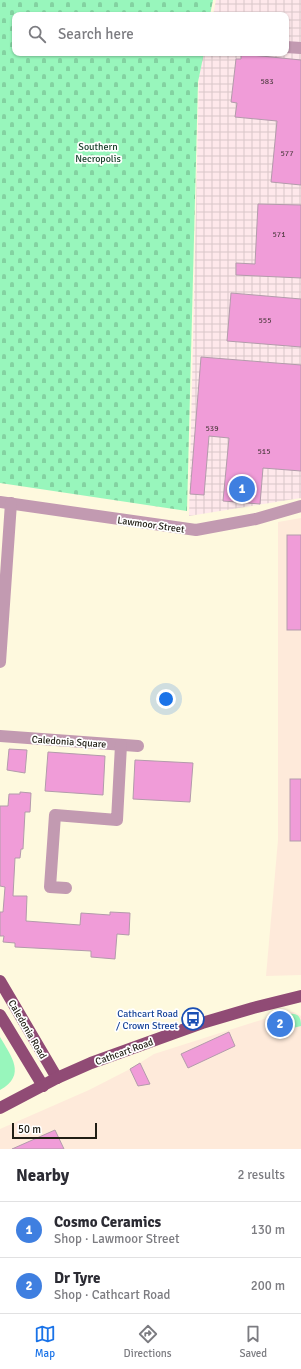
<!DOCTYPE html>
<meta charset="utf-8">
<style>
:root{--surface:#fff;--page:#f2f2f3;--text:#2b2b33;--muted:#7c7c81;--line:#e1e1e2;--accent:#1a73e8}
body{margin:0;font-family:Signika,sans-serif;background:var(--page);color:var(--text)}
.scale{position:absolute;left:12px;bottom:10px;width:85px;box-sizing:border-box;padding-left:4px;border:2px solid #201e14;border-top:0;font-size:11px;line-height:14px;white-space:nowrap;color:#201e14;-webkit-text-stroke:3px #fff;paint-order:stroke}
.you{position:absolute;left:166px;top:699px;width:14px;height:14px;margin:-10px;border:3px solid #fff;border-radius:50%;background:#1a73e8;box-shadow:0 0 0 6px #1a73e833}
.badge{display:grid;place-items:center;width:26px;height:26px;border-radius:50%;background:var(--accent);color:#fff;font-size:13px;font-weight:700}
.pin{position:absolute;translate:-50% -50%;border:2px solid #fff;box-shadow:0 1px 4px #0006}
.list{margin:0;padding:0;list-style:none}
h2{display:flex;justify-content:space-between;align-items:center;height:52px;margin:0;padding:0 16px;font-size:17px}
h2 small{font-size:13px;font-weight:400;color:var(--muted)}
.list li{display:grid;grid-template-columns:26px 1fr auto;gap:12px;align-items:center;box-sizing:border-box;height:56px;padding:0 16px;border-top:1px solid var(--line)}
.list b{display:block;font-size:15px;white-space:nowrap}
.list p{margin:0;font-size:13px;white-space:nowrap;color:var(--muted)}
.list em{font-size:13px;font-style:normal;color:var(--muted)}
.icon{flex:none;width:22px;height:22px;fill:none;stroke:currentColor;stroke-width:2;stroke-linecap:round;stroke-linejoin:round}
.map{position:relative;flex:none;width:301px;height:1149px;overflow:hidden}
.search{position:absolute;background:var(--surface);box-shadow:0 1px 3px #0004;left:12px;right:12px;top:12px;height:44px;display:flex;align-items:center;gap:10px;box-sizing:border-box;padding:0 14px;border-radius:8px;color:var(--muted);font-size:15px}
.sheet{height:164px;background:var(--surface)}
nav{display:flex;justify-content:space-around;align-items:center;box-sizing:border-box;height:56px;border-top:1px solid var(--line);background:var(--surface);font-size:11px;color:var(--muted)}
nav a{display:grid;justify-items:center;gap:2px}
nav .on{color:var(--accent)}
.map>svg:first-child{display:block}
.commercial{fill:#feeada}
.industrial{fill:url(#industrial-grid)}
.cemetery{fill:url(#cemetery-stones)}
.garden{fill:#98f6bc}
.building{fill:#f09cd8;stroke:#b39bab}
.lines{fill:none;stroke-linecap:round;stroke-linejoin:round}
.minor{stroke:#c29ab1;stroke-width:12}
.major{stroke:#904b75;stroke-width:12}
.labels{text-anchor:middle;stroke-width:3.5;stroke-linejoin:round;paint-order:stroke}
.number-label{font-size:8px;fill:#543e45}
.park-label{font-size:10px;fill:#143d26;stroke:#fff}
.street-label{font-size:10px;fill:#201e14;stroke:#fff}
.transit-label{font-size:10px;fill:#164399;stroke:#fff;text-anchor:end}
</style>
<div class="map">
<svg width="301" height="1149" viewBox="0 0 301 1149">
<defs>
<pattern id="industrial-grid" width="8" height="8" patternUnits="userSpaceOnUse"><rect width="8" height="8" fill="#fee8eb"/><path d="M0 4h8M4 0v8" fill="none" stroke="#d9c7c9"/></pattern>
<pattern id="cemetery-stones" width="16" height="16" patternUnits="userSpaceOnUse"><rect width="16" height="16" fill="#98f6bc"/><path d="M2 7V4a2 2 0 0 1 4 0v3zM10 15v-3a2 2 0 0 1 4 0v3z" fill="#83d2a1"/></pattern>
</defs>
<rect width="100%" height="100%" fill="#fef9de"/>
<g class="commercial">
<polygon points="301,518 301,975 266,976 278,840 278,522"/>
<polygon points="286,1012 294,1012 301,1016 301,1149 0,1149 0,1129 89,1090 130,1069 154,1054"/>
</g>
<polygon class="industrial" points="216,0 301,0 301,498 189,516 199,76 204,53 286,53 286,15 213,15"/>
<polygon class="cemetery" points="0,0 213,0 210,15 15,15 15,53 204,53 198,82 187,511 0,483"/>
<g class="garden">
<path d="M287,1014C298,1013 301,1016 301,1026L289,1029Z"/>
<path d="M0,1037C11,1056 27,1075 0,1090Z"/>
</g>
<g class="building">
<polygon points="241,54 301,60 301,185 271,182 277,121 235,117 237,103 231,102 236,59 241,59"/>
<polygon points="258,204 301,205 301,278 236,275 236,263 255,264"/>
<polygon points="231,293 301,299 301,347 227,341"/>
<polygon points="201,357 301,365 301,471 263,468 260,504 223,501 229,438 209,436 204,495 190,494"/>
<rect x="287" y="535" width="14" height="95"/>
<polygon points="9,749 27,750 25,773 7,770"/>
<polygon points="48,752 105,756 103,795 45,791"/>
<polygon points="135,760 193,763 190,802 133,799"/>
<rect x="290" y="779" width="11" height="62"/>
<polygon points="20,792 31,793 30,812 25,812 23,849 21,849 20,858 15,858 13,896 27,896 26,921 80,925 81,913 110,915 110,912 130,913 129,935 117,934 115,959 91,957 91,951 15,947 15,943 3,942 4,936 0,936 0,912 3,912 5,887 0,886 0,806 8,806 9,794 20,794"/>
<polygon points="286,1015 289,1029 270,1034 273,1018"/>
<polygon points="229,1032 235,1046 188,1068 181,1054"/>
<polygon points="140,1063 150,1084 138,1086 130,1069"/>
<polygon points="55,1130 64,1149 12,1149"/>
</g>
<g class="lines">
<g class="minor">
<polyline points="286,47 301,48"/>
<polyline points="0,502 196,530 256,519 301,506"/>
<polyline points="0,662 11,503"/>
<polyline points="0,736 138,746"/>
<polyline points="66,888 50,887 55,815 117,820 121,745"/>
</g>
<g class="major">
<polyline points="0,981 57,1078"/>
<polyline points="0,1015 43,1086"/>
<polyline points="0,1108 57,1078 91,1063 202,1023 253,1008 301,996"/>
</g>
</g>
<defs>
<g id="bus-ring" transform="scale(1.15)"><circle r="9.5" fill="#fff" stroke="#1a4fb4" stroke-width="1.5"/><path d="M-5-6H5V4H4V6H2V4H-2V6H-4V4H-5ZM-3.5-4V0h7V-4ZM-3.5 1.2v1.5H-2V1.2ZM2 1.2v1.5H3.5V1.2Z" fill="#1a4fb4"/></g>
</defs>
<g fill-rule="evenodd">
<use href="#bus-ring" x="193" y="1019"/>
</g>
<g class="labels">
<g class="number-label">
<text x="267" y="84">583</text>
<text x="287" y="156">577</text>
<text x="279" y="237">571</text>
<text x="265" y="323">555</text>
<text x="212" y="431">539</text>
<text x="264" y="454">515</text>
</g>
<g class="park-label">
<text x="98" y="150">Southern<tspan x="98" dy="12">Necropolis</tspan></text>
</g>
<g class="street-label">
<text transform="translate(151 524) rotate(8)" y="4">Lawmoor Street</text>
<text transform="translate(69 741) rotate(4)" y="4">Caledonia Square</text>
<text transform="translate(28 1029) rotate(60)" y="4">Caledonia Road</text>
<text transform="translate(124 1051) rotate(-20)" y="4">Cathcart Road</text>
</g>
<g class="transit-label">
<text x="178" y="1017">Cathcart Road<tspan x="178" dy="12">/ Crown Street</tspan></text>
</g>
</g>
</svg>
<div class="scale">50 m</div>
<div class="you"></div>
<div class="pin badge" style="left:242px;top:489px;background:#3f7fe0">1</div>
<div class="pin badge" style="left:280px;top:1024px;background:#3f7fe0">2</div>
<div class="search"><svg class="icon" aria-label="search" viewBox="0 0 24 24"><circle cx="10" cy="10" r="6"/><path d="M15 15l6 6"/></svg>Search here</div>
</div>
<section class="sheet">
<h2>Nearby<small>2 results</small></h2>
<ul class="list">
<li><span class="badge" style="background:#3f7fe0">1</span><div><b>Cosmo Ceramics</b><p>Shop · Lawmoor Street</p></div><em>130 m</em></li>
<li><span class="badge" style="background:#3f7fe0">2</span><div><b>Dr Tyre</b><p>Shop · Cathcart Road</p></div><em>200 m</em></li>
</ul>
</section>
<nav>
<a class="on"><svg class="icon" aria-label="map" viewBox="0 0 24 24"><path d="M3 6l6-2 6 2 6-2v14l-6 2-6-2-6 2zM9 4v14M15 6v14"/></svg>Map</a>
<a><svg class="icon" aria-label="directions" viewBox="0 0 24 24"><path d="M12 3l9 9-9 9-9-9zM9 14v-3h6M13 9l2 2-2 2"/></svg>Directions</a>
<a><svg class="icon" aria-label="saved" viewBox="0 0 24 24"><path d="M7 4h10v16l-5-4-5 4z"/></svg>Saved</a>
</nav>
